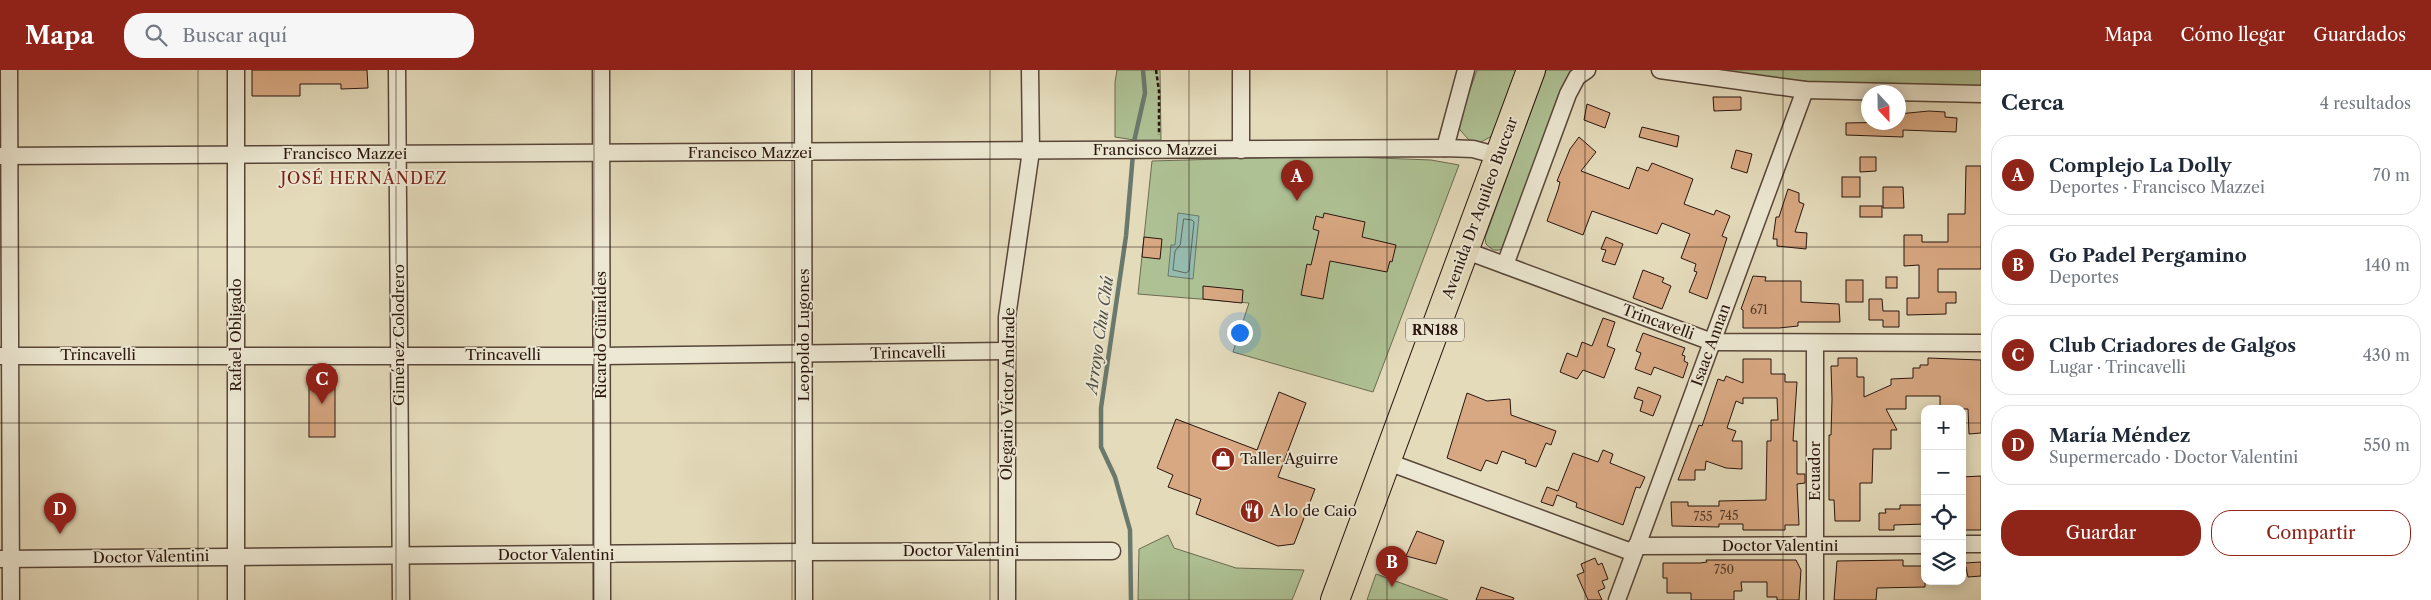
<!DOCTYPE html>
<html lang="es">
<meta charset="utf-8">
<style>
:root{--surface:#fff;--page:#f6f6f7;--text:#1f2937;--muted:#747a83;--line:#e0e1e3;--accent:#8f2418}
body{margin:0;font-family:"Libre Caslon Text",serif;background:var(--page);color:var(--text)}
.controls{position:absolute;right:15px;bottom:15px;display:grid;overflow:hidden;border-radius:10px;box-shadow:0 2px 12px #0003}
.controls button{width:45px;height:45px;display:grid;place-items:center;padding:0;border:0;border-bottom:1px solid var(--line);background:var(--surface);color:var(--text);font:25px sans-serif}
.compass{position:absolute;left:1861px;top:15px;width:45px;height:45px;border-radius:50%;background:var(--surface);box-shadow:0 2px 12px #0003;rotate:158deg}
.you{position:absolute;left:1239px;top:262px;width:18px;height:18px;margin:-12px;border:4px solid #fff;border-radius:50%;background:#1a73e8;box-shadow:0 0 0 8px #1a73e833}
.badge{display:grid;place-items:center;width:32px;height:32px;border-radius:50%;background:var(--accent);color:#fff;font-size:16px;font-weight:700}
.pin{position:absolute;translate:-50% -41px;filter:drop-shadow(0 1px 2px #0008)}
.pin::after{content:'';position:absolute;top:26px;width:18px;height:15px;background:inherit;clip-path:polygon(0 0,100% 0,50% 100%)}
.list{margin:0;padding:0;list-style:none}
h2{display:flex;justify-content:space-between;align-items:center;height:65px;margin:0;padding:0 20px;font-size:21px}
h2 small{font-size:16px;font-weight:400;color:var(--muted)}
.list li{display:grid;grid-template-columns:32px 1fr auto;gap:15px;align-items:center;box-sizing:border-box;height:80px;margin:0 10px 10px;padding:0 10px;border:1px solid var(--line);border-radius:20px}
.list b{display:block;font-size:19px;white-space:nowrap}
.list p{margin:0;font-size:16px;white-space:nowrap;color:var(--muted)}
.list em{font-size:16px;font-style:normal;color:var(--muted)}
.actions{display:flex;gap:10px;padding:15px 20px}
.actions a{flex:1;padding:11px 0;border:1px solid var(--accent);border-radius:20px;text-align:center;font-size:18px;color:var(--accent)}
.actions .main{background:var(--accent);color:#fff}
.icon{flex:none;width:28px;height:28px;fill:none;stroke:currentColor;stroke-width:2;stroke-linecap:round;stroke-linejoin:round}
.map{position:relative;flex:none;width:1981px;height:530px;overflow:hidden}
header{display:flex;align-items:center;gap:30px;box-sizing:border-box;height:70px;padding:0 25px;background:var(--accent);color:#fff}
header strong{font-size:24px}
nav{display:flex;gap:28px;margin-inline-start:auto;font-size:18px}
.search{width:350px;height:45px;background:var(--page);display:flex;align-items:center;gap:12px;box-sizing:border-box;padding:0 18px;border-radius:20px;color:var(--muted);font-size:19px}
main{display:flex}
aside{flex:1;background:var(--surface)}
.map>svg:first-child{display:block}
.green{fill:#aec194;stroke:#6c6b51}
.water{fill:#95bbae;stroke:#6a796e}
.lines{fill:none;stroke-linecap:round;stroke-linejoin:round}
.shore{stroke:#5f685e;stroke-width:1}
.stream{stroke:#6a796e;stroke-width:4.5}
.building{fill:#d8a882;stroke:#29150e}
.minor-casing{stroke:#584639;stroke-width:19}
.trunk-casing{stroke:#29150e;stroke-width:30}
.path{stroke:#29150e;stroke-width:2.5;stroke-dasharray:4 2.5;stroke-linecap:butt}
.minor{stroke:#ede8d3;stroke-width:16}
.trunk{stroke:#e4dbbb;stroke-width:28}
.grid{fill:none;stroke:#29150e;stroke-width:1;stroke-opacity:0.55}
.labels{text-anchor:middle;stroke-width:4;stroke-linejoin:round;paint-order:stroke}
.number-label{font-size:12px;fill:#553a2b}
.shield{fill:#ede8d3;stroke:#645449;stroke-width:1}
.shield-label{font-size:14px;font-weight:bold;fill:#29150e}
.street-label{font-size:15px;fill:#29150e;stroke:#ede8d3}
.poi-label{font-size:15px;fill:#29150e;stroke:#ede8d3;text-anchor:start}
.neighbourhood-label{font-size:16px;letter-spacing:1px;fill:#7a1f14;stroke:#ede8d3}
.water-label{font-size:16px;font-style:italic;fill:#4f4f46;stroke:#ede8d3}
</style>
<header>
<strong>Mapa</strong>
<div class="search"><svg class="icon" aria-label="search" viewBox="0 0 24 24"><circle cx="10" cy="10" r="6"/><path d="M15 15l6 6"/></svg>Buscar aquí</div>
<nav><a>Mapa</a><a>Cómo llegar</a><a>Guardados</a></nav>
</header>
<main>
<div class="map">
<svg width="1981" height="530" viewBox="0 0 1981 530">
<rect width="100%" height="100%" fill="#e4dbbb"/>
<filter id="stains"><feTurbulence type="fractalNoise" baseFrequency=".004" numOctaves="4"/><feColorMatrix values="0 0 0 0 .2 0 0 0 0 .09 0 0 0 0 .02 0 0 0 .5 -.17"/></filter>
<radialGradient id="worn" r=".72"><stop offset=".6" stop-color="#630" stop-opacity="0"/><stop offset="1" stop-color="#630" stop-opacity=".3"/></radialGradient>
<g class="green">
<polygon points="1117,0 1160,0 1161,70 1134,70 1115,67 1115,12"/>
<polygon points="1477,0 1519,0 1492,66 1481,72 1469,70 1460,60 1458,53"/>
<path d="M1546,0H1572L1507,176C1499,182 1493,182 1486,174L1485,168Z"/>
<polygon points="1685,0 1981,0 1981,18 1805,16"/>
<polygon points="1327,86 1431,90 1459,95 1373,322 1233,282 1249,233 1138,224 1152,91"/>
<polygon points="1168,465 1174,478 1236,498 1304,500 1292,530 1138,530 1139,479"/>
<polygon points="1376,504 1448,530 1367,530"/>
</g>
<polygon class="water" points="1178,143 1199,146 1193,209 1168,206 1171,175 1175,175"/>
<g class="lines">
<polygon class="shore" points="1184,149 1192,150 1194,152 1189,201 1186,203 1173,200 1175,181 1180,175"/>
<g class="stream">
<polyline points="1133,76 1145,23 1143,0"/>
<polyline points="1131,530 1130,460 1115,407 1101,377 1101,338 1126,166 1133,84"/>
</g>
</g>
<g class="building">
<polygon points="252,0 367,0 368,18 341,19 341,14 300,14 300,26 252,26"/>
<polygon points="1713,27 1741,27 1741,40 1714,41"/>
<polygon points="1587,34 1610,43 1605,58 1584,50"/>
<polygon points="1929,41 1945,42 1945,47 1957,48 1956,62 1903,60 1903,67 1846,65 1846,53 1898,52 1898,44"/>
<polygon points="1642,57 1679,66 1677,77 1639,67"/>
<polygon points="1579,67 1596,82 1581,101 1629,119 1637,97 1648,101 1652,93 1693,109 1684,134 1714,145 1716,140 1730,146 1722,166 1727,168 1707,229 1689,222 1697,202 1694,201 1696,194 1681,188 1690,164 1662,153 1657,164 1592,141 1583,165 1547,151 1558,120 1560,112 1557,111 1570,79"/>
<polygon points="1736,80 1752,84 1747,103 1731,98"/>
<polygon points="1860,87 1876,87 1876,101 1860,102"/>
<polygon points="1966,96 1981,96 1981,199 1938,199 1938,222 1956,222 1956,233 1946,233 1946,244 1907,245 1907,228 1919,228 1919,195 1904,196 1904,165 1922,165 1922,172 1948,172 1948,144 1965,144"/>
<rect x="1842" y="107" width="18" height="20"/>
<polygon points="1883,117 1903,117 1904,138 1883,138"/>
<polygon points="1788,119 1799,123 1799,132 1804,134 1795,162 1807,163 1806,179 1777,176 1777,169 1773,169 1776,147 1779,147"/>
<rect x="1860" y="136" width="22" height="11"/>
<polygon points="1324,143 1365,152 1362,167 1396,175 1392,192 1390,191 1387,202 1330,191 1323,229 1301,225 1307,194 1311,195 1319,161 1313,159 1316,146 1323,148"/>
<polygon points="1144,167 1162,169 1160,189 1142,187"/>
<polygon points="1606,167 1623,174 1615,195 1602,191 1606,180 1601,179"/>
<polygon points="1643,200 1664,208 1662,212 1671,216 1662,239 1633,228"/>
<polygon points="1753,206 1766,207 1765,211 1801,211 1801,232 1839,234 1840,252 1798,252 1798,256 1779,258 1743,258 1743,240 1741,239"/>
<rect x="1886" y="207" width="11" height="11"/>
<rect x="1846" y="210" width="17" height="22"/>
<polygon points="1203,216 1243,220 1242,233 1203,229"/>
<polygon points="1869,229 1882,229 1883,241 1899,241 1899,257 1883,257 1883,250 1869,250"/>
<polygon points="1603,248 1615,252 1607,276 1615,279 1604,308 1583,300 1577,309 1560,302 1567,283 1577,287 1582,272 1592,276"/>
<polygon points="1643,263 1685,278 1682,285 1685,286 1684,291 1688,293 1683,308 1654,297 1651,305 1635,299 1641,283 1636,281"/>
<polygon points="1838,288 1857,288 1857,307 1864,307 1864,327 1891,315 1891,309 1913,308 1913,298 1920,298 1920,295 1928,295 1928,288 1981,290 1981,363 1969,364 1968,339 1940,339 1940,326 1906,326 1906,339 1886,339 1897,360 1891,360 1891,379 1873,379 1872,413 1860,413 1860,451 1835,451 1834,430 1829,430 1829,365 1831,365 1832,329 1831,296 1838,296"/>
<polygon points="1743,289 1771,289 1771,304 1785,304 1785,312 1797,312 1793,371 1797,371 1797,404 1805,404 1805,413 1797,414 1799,455 1785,455 1785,460 1743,460 1743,454 1719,454 1719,457 1672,456 1671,432 1688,432 1688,436 1719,436 1719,431 1766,430 1767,371 1771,371 1771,350 1778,350 1777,328 1743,328 1743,334 1736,331 1727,358 1736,361 1732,371 1742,371 1742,399 1726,398 1706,391 1705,400 1695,400 1695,410 1678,410 1699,355 1702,356 1718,309 1724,311 1726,306 1743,313"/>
<rect x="309" y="300" width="26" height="67"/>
<polygon points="1638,317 1661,326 1653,346 1640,341 1643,331 1634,328"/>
<polygon points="1279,322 1306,333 1278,407 1315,419 1294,474 1278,476 1196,444 1201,429 1168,417 1173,405 1157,398 1176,349 1257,380"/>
<polygon points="1467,323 1487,331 1510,329 1511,345 1556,361 1551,375 1546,373 1536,397 1525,393 1526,390 1502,381 1497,394 1486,390 1481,401 1447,388"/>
<polygon points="1603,380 1613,384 1610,393 1645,407 1640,418 1636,417 1623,455 1576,437 1577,433 1557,425 1553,436 1541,432 1547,417 1558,421 1573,383 1598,392"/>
<polygon points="1981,406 1981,460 1962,460 1962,407"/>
<polygon points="1900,435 1925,435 1925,454 1894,455 1894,460 1879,460 1879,443 1886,443 1885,439 1900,439"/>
<polygon points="1417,461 1444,471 1436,494 1406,486"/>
<polygon points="1595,488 1598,495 1602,493 1608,509 1602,511 1605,518 1598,521 1602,530 1588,530 1577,505 1584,502 1581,494"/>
<polygon points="1706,490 1796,490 1801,500 1799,530 1777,530 1777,527 1767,527 1767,512 1741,512 1742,521 1734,521 1734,530 1691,530 1691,523 1667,523 1667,508 1663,508 1663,493 1700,493 1707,492"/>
<polygon points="1903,490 1903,496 1925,496 1925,517 1877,518 1876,530 1834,530 1837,491"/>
<polygon points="1981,492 1981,506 1968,507 1965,493"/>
<polygon points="1481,517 1514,528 1513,530 1476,530"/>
</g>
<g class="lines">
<g class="minor-casing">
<g id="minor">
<polyline points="9,0 11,530"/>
<polyline points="236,0 236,530"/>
<polyline points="397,0 401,530"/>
<polyline points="601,0 602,530"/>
<polyline points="803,0 804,530"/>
<polyline points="1241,0 1241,80"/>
<polyline points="1660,0 1805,20 1981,24"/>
<polyline points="1445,78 1466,0"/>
<polyline points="0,86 1445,78 1473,79 1499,86"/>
<polyline points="1464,180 1712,272 1981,273"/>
<polyline points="1505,195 1568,24 1577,7 1587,0"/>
<polyline points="0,286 601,286 1006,281"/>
<polyline points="1388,392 1634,483"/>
<polyline points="1962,474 1981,474"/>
<polyline points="1636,476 1925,475"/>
<polyline points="0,489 804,482 1112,481"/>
<polyline points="1007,530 1007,247 1031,81 1030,0"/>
<polyline points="1617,530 1805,20"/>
<polyline points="1815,530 1815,273"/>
</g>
</g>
<g class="trunk-casing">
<polyline id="trunk" points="1335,530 1531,0"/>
</g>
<polyline class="path" points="1156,0 1159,21 1159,65"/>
<use href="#minor" class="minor"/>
<use href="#trunk" class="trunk"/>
</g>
<path class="grid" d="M198,0V530M396,0V530M594,0V530M792,0V530M990,0V530M1189,0V530M1387,0V530M1585,0V530M1783,0V530M0,177H1981M0,353H1925M1962,353H1981"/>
<defs>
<g id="shop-disc" transform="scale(1.25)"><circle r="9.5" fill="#8f2418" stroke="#ede8d3"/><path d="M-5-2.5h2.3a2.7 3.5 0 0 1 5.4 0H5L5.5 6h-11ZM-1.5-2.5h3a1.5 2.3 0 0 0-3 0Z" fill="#fff"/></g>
<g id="restaurant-disc" transform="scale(1.25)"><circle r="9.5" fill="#8f2418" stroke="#ede8d3"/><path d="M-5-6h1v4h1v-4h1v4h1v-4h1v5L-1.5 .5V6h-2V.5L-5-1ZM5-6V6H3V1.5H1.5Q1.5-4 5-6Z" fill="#fff"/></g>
</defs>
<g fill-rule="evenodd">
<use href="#shop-disc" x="1223" y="389"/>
<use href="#restaurant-disc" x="1252" y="441"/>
</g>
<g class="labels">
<g class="number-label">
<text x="1759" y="244">671</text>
<text x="1729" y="450">745</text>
<text x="1703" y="451">755</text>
<text x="1724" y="504">750</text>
</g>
<rect class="shield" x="1406" y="248.5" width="58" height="23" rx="4"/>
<g class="shield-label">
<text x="1435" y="265">RN188</text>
</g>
<g class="street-label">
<text x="1155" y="85">Francisco Mazzei</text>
<text x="750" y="88">Francisco Mazzei</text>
<text x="345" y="89">Francisco Mazzei</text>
<text transform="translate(1480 138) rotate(-70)" y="5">Avenida Dr Aquileo Buccar</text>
<text transform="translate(1658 252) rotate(20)" y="5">Trincavelli</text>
<text transform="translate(236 265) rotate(-90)" y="5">Rafael Obligado</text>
<text transform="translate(399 265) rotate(-90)" y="5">Giménez Colodrero</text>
<text transform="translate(601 265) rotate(-90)" y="5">Ricardo Güiraldes</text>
<text transform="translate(804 265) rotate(-90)" y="5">Leopoldo Lugones</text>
<text transform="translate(1711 275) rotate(-70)" y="5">Isaac Annan</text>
<text transform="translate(908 283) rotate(-1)" y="5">Trincavelli</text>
<text x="98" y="290">Trincavelli</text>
<text x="503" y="290">Trincavelli</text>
<text transform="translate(1008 324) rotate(-89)" y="5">Olegario Víctor Andrade</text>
<text transform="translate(1815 401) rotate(-90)" y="5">Ecuador</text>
<text x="1780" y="481">Doctor Valentini</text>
<text x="961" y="486">Doctor Valentini</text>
<text x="556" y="490">Doctor Valentini</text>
<text transform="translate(151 487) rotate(-1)" y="5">Doctor Valentini</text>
</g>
<g class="poi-label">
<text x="1240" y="394">Taller Aguirre</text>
<text x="1270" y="446">A lo de Caio</text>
</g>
<g class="neighbourhood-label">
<text x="364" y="114">JOSÉ HERNÁNDEZ</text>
</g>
<g class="water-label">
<text transform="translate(1099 265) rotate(-82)" y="6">Arroyo Chu Chú</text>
</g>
</g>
<rect width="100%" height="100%" filter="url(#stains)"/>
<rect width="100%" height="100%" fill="url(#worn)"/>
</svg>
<div class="controls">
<button>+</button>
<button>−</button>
<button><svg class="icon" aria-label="locate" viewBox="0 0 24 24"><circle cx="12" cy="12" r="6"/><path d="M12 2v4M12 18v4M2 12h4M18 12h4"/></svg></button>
<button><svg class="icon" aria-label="layers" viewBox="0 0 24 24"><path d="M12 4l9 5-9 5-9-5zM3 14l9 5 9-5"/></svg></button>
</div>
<svg class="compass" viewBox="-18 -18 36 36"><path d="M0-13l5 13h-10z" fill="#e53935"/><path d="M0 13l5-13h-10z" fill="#747a83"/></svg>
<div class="you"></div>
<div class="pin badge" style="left:1297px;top:131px">A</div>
<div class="pin badge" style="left:1392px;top:517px">B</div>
<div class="pin badge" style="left:322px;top:334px">C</div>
<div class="pin badge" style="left:60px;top:464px">D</div>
</div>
<aside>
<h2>Cerca<small>4 resultados</small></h2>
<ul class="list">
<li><span class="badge">A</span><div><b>Complejo La Dolly</b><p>Deportes · Francisco Mazzei</p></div><em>70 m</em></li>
<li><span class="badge">B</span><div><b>Go Padel Pergamino</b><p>Deportes</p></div><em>140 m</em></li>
<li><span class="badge">C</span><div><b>Club Criadores de Galgos</b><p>Lugar · Trincavelli</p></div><em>430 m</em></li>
<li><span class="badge">D</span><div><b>María Méndez</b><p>Supermercado · Doctor Valentini</p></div><em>550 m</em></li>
</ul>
<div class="actions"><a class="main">Guardar</a><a>Compartir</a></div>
</aside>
</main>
